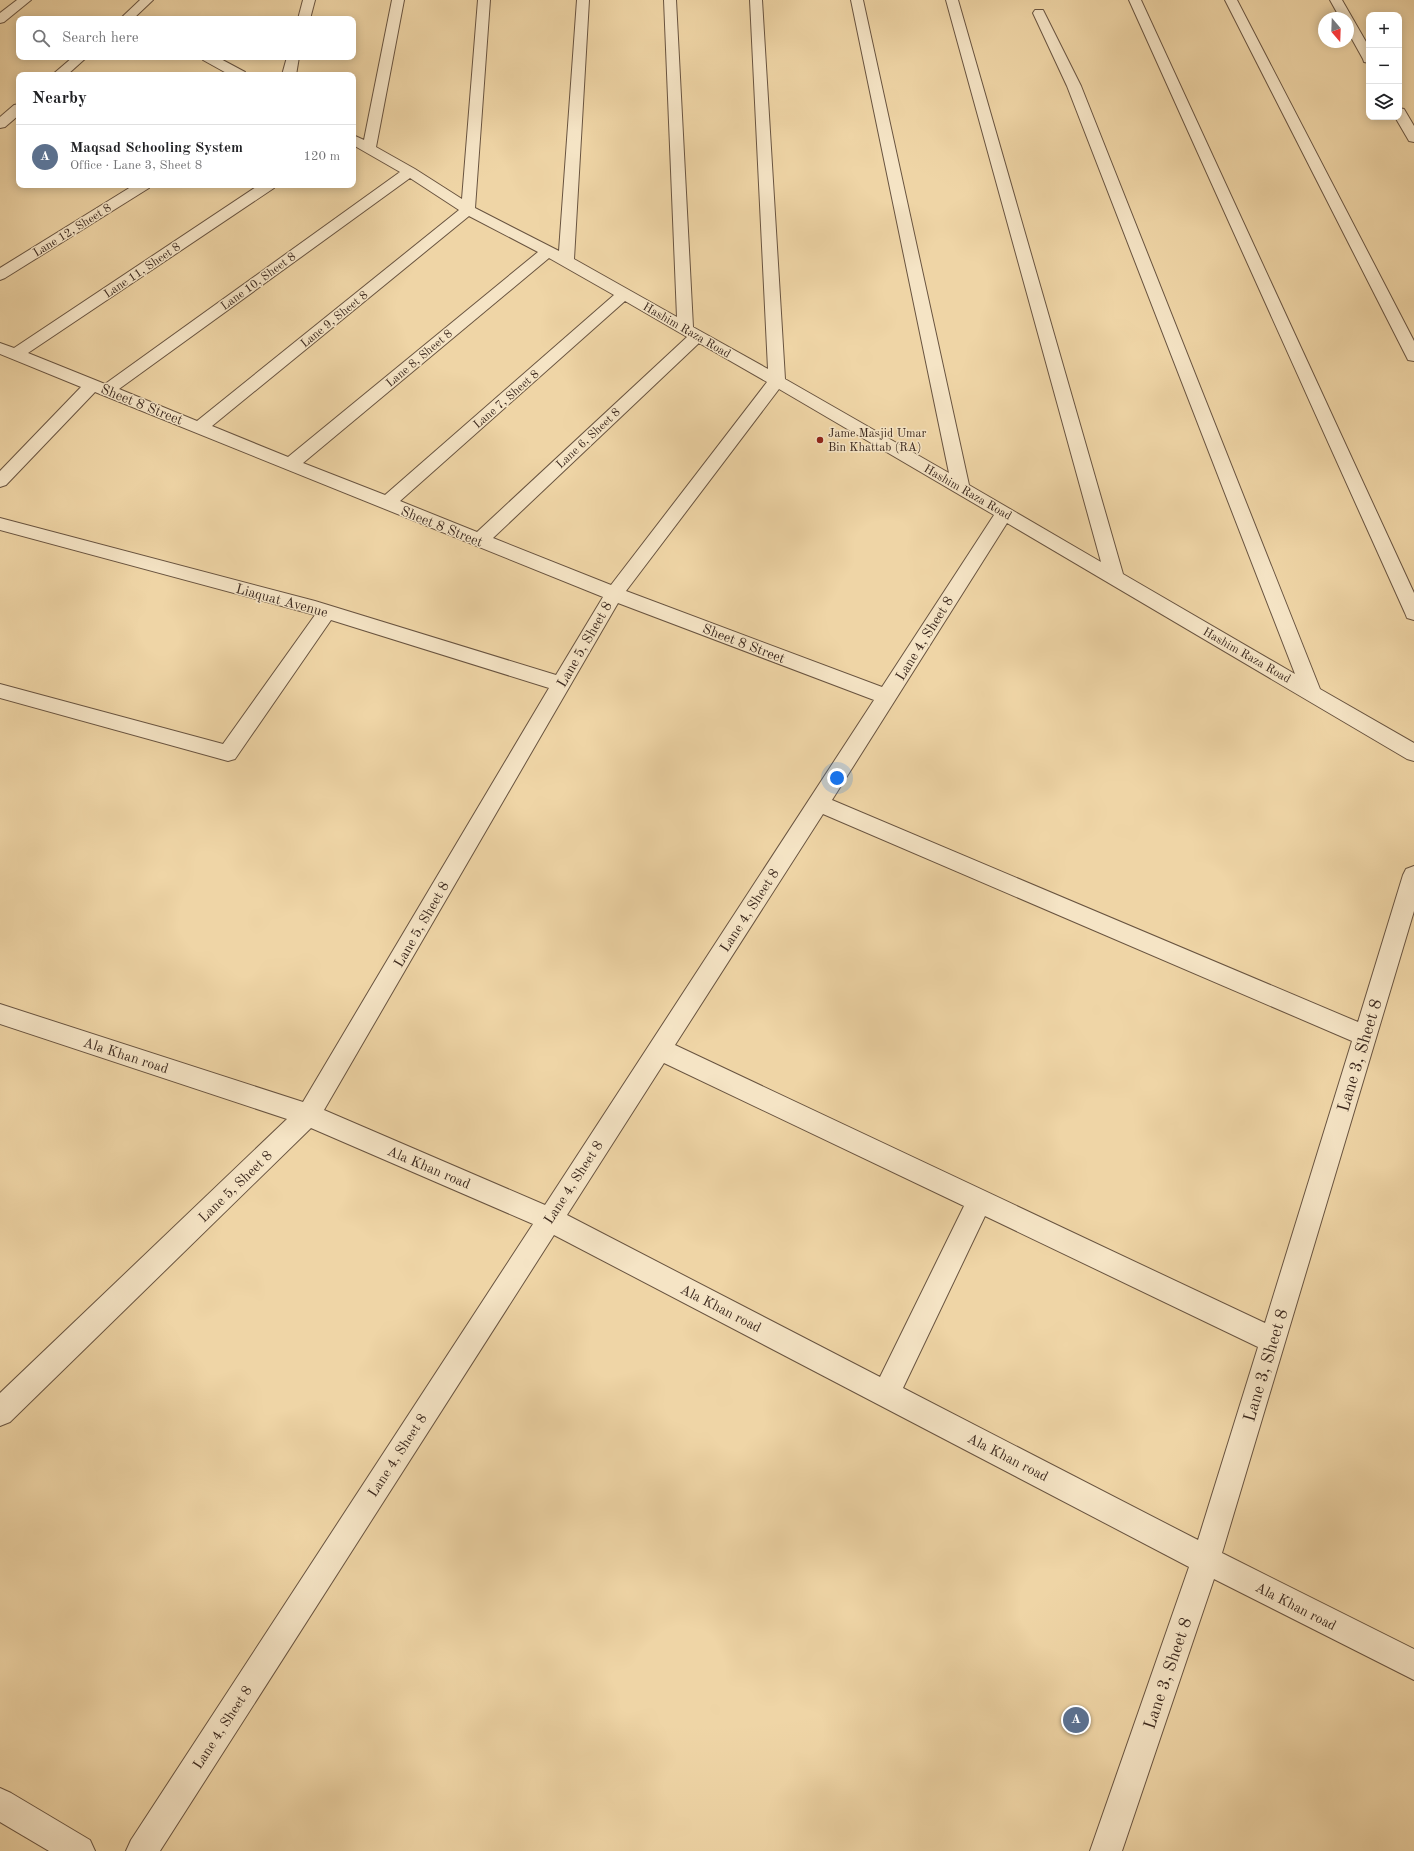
<!DOCTYPE html>
<meta charset="utf-8">
<style>
:root{--surface:#fff;--page:#f2f2f2;--text:#202124;--muted:#757577;--line:#e0e0e0;--accent:#d93025}
body{margin:0;font-family:"Old Standard TT",serif;background:var(--page);color:var(--text)}
.controls{position:absolute;right:12px;top:12px;display:grid;overflow:hidden;border-radius:8px;box-shadow:0 2px 10px #0003}
.controls button{width:36px;height:36px;display:grid;place-items:center;padding:0;border:0;border-bottom:1px solid var(--line);background:var(--surface);color:var(--text);font:20px sans-serif}
.compass{position:absolute;left:1318px;top:12px;width:36px;height:36px;border-radius:50%;background:var(--surface);box-shadow:0 2px 10px #0003;rotate:161deg}
.you{position:absolute;left:837px;top:778px;width:14px;height:14px;margin:-10px;border:3px solid #fff;border-radius:50%;background:#1a73e8;box-shadow:0 0 0 6px #1a73e833}
.badge{display:grid;place-items:center;width:26px;height:26px;border-radius:50%;background:var(--accent);color:#fff;font-size:13px;font-weight:700}
.pin{position:absolute;translate:-50% -50%;border:2px solid #fff;box-shadow:0 1px 4px #0006}
.list{margin:0;padding:0;list-style:none}
h2{display:flex;justify-content:space-between;align-items:center;height:52px;margin:0;padding:0 16px;font-size:17px}
h2 small{font-size:13px;font-weight:400;color:var(--muted)}
.list li{display:grid;grid-template-columns:26px 1fr auto;gap:12px;align-items:center;box-sizing:border-box;height:64px;padding:0 16px;border-top:1px solid var(--line)}
.list b{display:block;font-size:15px;white-space:nowrap}
.list p{margin:0;font-size:13px;white-space:nowrap;color:var(--muted)}
.list em{font-size:13px;font-style:normal;color:var(--muted)}
.icon{flex:none;width:22px;height:22px;fill:none;stroke:currentColor;stroke-width:2;stroke-linecap:round;stroke-linejoin:round}
.map{position:relative;flex:none;width:1414px;height:1851px;overflow:hidden}
.search{position:absolute;background:var(--surface);box-shadow:0 2px 10px #0003;left:16px;top:16px;width:340px;height:44px;display:flex;align-items:center;gap:10px;box-sizing:border-box;padding:0 14px;border-radius:8px;color:var(--muted);font-size:15px}
.panel{position:absolute;background:var(--surface);box-shadow:0 2px 10px #0003;left:16px;top:72px;width:340px;height:116px;border-radius:8px}
.map>svg:first-child{display:block}
.lines{fill:none;stroke-linecap:round;stroke-linejoin:round}
.minor-casing{stroke:#695440;stroke-width:2}
.minor{fill:#f5e4c5;fill-rule:evenodd}
.poi-dot{fill:#8f2418;stroke:#f5e4c5;stroke-width:1.5}
.labels{text-anchor:middle;stroke-width:3;stroke-linejoin:round;paint-order:stroke}
.far-street-label{font-size:12px;fill:#3c291e;stroke:#f5e4c5}
.far-poi-label{font-size:12px;fill:#3c291e;stroke:#f5e4c5;text-anchor:start}
.street-label{font-size:14px;fill:#3c291e;stroke:#f5e4c5}
.near-street-label{font-size:17px;fill:#3c291e;stroke:#f5e4c5}
</style>
<div class="map">
<svg width="1414" height="1851" viewBox="0 0 1414 1851">
<rect width="100%" height="100%" fill="#efd5a6"/>
<filter id="stains"><feTurbulence type="fractalNoise" baseFrequency=".005" numOctaves="4"/><feColorMatrix values="0 0 0 0 .2 0 0 0 0 .09 0 0 0 0 .02 0 0 0 .5 -.17"/></filter>
<radialGradient id="worn" r=".72"><stop offset=".6" stop-color="#630" stop-opacity="0"/><stop offset="1" stop-color="#630" stop-opacity=".3"/></radialGradient>
<g class="lines">
<g class="minor-casing">
<g id="minor">
<polygon points="17,0 31,0 4,22 0,23 0,13"/>
<polygon points="140,0 153,0 133,19 120,19"/>
<polygon points="303,0 315,0 310,19 298,19"/>
<path d="M392,0H404L376,147L415,169L462,199L478,0H490L475,208L559,251L577,0H589L574,259L677,317L664,0H676L693,327L768,369L750,0H762L785,379L949,473L851,0H863L969,485L1101,562L946,0H958L1123,574L1295,674L1067,86L1033,13L1035,10H1043L1081,86L1320,689L1414,743V761L1407,759L1007,523L832,800L1358,1022L1403,875L1406,869L1414,866V911L1222,1553L1414,1649V1680L1214,1579L1122,1851H1090L1189,1567L554,1235L160,1851H126L131,1840L533,1224L311,1128L10,1422L0,1426V1393L287,1119L0,1024V1004L303,1102L549,688L331,620L235,759L228,761L0,698V684L223,744L315,615L0,530V518L315,601L556,675L603,597L95,392L6,485L0,487V471L81,387L0,354V343L14,348L259,185H276L274,188L28,353L105,384L400,172L353,145V135L364,140ZM410,178L459,210L197,421L119,389ZM469,216L538,252L288,457L212,426ZM549,258L614,295L385,495L303,463ZM625,301L687,337L477,532L400,501ZM699,343L767,382L611,585L493,538ZM779,389L994,515L882,687L626,591ZM618,603L874,700L545,1205L324,1110ZM823,814L1352,1041L1265,1323L675,1045ZM664,1063L964,1206L880,1377L567,1215ZM985,1216L1258,1347L1198,1540L903,1388Z"/>
<polygon points="1129,0 1141,0 1414,593 1414,620 1407,618 1405,613"/>
<polygon points="1225,0 1237,0 1414,341 1414,361 1408,360 1406,356"/>
<polygon points="1330,0 1342,0 1369,47 1369,63 1364,62 1363,59 1348,32 1348,18 1340,18"/>
<polygon points="73,57 87,57 67,75 52,75"/>
<polygon points="202,57 217,57 245,72 247,75 230,75 203,60"/>
<polygon points="287,57 299,57 296,75 282,75"/>
<polygon points="19,104 19,115 5,127 0,128 0,117 14,105"/>
<polygon points="1399,108 1404,109 1414,126 1414,142 1409,141 1395,117 1399,117"/>
<polygon points="134,185 151,185 149,188 5,278 0,280 0,268"/>
<polygon points="0,1788 11,1793 90,1840 95,1851 49,1851 0,1822"/>
</g>
</g>
<use href="#minor" class="minor"/>
</g>
<circle class="poi-dot" cx="820" cy="440" r="4"/>
<g class="labels">
<g class="far-street-label">
<text transform="translate(72 230) rotate(-32)" y="4">Lane 12, Sheet 8</text>
<text transform="translate(142 270) rotate(-34)" y="4">Lane 11, Sheet 8</text>
<text transform="translate(258 281) rotate(-36)" y="4">Lane 10, Sheet 8</text>
<text transform="translate(334 319) rotate(-39)" y="4">Lane 9, Sheet 8</text>
<text transform="translate(687 330) rotate(30)" y="4">Hashim Raza Road</text>
<text transform="translate(419 358) rotate(-40)" y="4">Lane 8, Sheet 8</text>
<text transform="translate(506 399) rotate(-41)" y="4">Lane 7, Sheet 8</text>
<text transform="translate(588 438) rotate(-43)" y="4">Lane 6, Sheet 8</text>
<text transform="translate(968 492) rotate(30)" y="4">Hashim Raza Road</text>
<text transform="translate(1247 655) rotate(30)" y="4">Hashim Raza Road</text>
</g>
<g class="far-poi-label">
<text x="828" y="437">Jame Masjid Umar<tspan x="828" dy="14">Bin Khattab (RA)</tspan></text>
</g>
<g class="street-label">
<text transform="translate(142 404) rotate(22)" y="5">Sheet 8 Street</text>
<text transform="translate(442 526) rotate(22)" y="5">Sheet 8 Street</text>
<text transform="translate(282 600) rotate(15)" y="5">Liaquat Avenue</text>
<text transform="translate(924 638) rotate(-58)" y="5">Lane 4, Sheet 8</text>
<text transform="translate(744 643) rotate(21)" y="5">Sheet 8 Street</text>
<text transform="translate(584 644) rotate(-60)" y="5">Lane 5, Sheet 8</text>
<text transform="translate(749 910) rotate(-57)" y="5">Lane 4, Sheet 8</text>
<text transform="translate(421 924) rotate(-60)" y="5">Lane 5, Sheet 8</text>
<text transform="translate(126 1055) rotate(18)" y="5">Ala Khan road</text>
<text transform="translate(429 1167) rotate(23)" y="5">Ala Khan road</text>
<text transform="translate(573 1182) rotate(-57)" y="5">Lane 4, Sheet 8</text>
<text transform="translate(235 1186) rotate(-44)" y="5">Lane 5, Sheet 8</text>
<text transform="translate(721 1308) rotate(27)" y="5">Ala Khan road</text>
<text transform="translate(397 1455) rotate(-57)" y="5">Lane 4, Sheet 8</text>
<text transform="translate(1008 1457) rotate(27)" y="5">Ala Khan road</text>
<text transform="translate(1296 1606) rotate(27)" y="5">Ala Khan road</text>
<text transform="translate(222 1727) rotate(-57)" y="5">Lane 4, Sheet 8</text>
</g>
<g class="near-street-label">
<text transform="translate(1359 1055) rotate(-73)" y="6">Lane 3, Sheet 8</text>
<text transform="translate(1265 1365) rotate(-73)" y="6">Lane 3, Sheet 8</text>
<text transform="translate(1167 1673) rotate(-71)" y="6">Lane 3, Sheet 8</text>
</g>
</g>
<rect width="100%" height="100%" filter="url(#stains)"/>
<rect width="100%" height="100%" fill="url(#worn)"/>
</svg>
<div class="controls">
<button>+</button>
<button>−</button>
<button><svg class="icon" aria-label="layers" viewBox="0 0 24 24"><path d="M12 4l9 5-9 5-9-5zM3 14l9 5 9-5"/></svg></button>
</div>
<svg class="compass" viewBox="-18 -18 36 36"><path d="M0-13l5 13h-10z" fill="#e53935"/><path d="M0 13l5-13h-10z" fill="#757577"/></svg>
<div class="you"></div>
<div class="pin badge" style="left:1076px;top:1720px;background:#5c6f8a">A</div>
<div class="search"><svg class="icon" aria-label="search" viewBox="0 0 24 24"><circle cx="10" cy="10" r="6"/><path d="M15 15l6 6"/></svg>Search here</div>
<section class="panel">
<h2>Nearby<small></small></h2>
<ul class="list">
<li><span class="badge" style="background:#5c6f8a">A</span><div><b>Maqsad Schooling System</b><p>Office · Lane 3, Sheet 8</p></div><em>120 m</em></li>
</ul>
</section>
</div>
